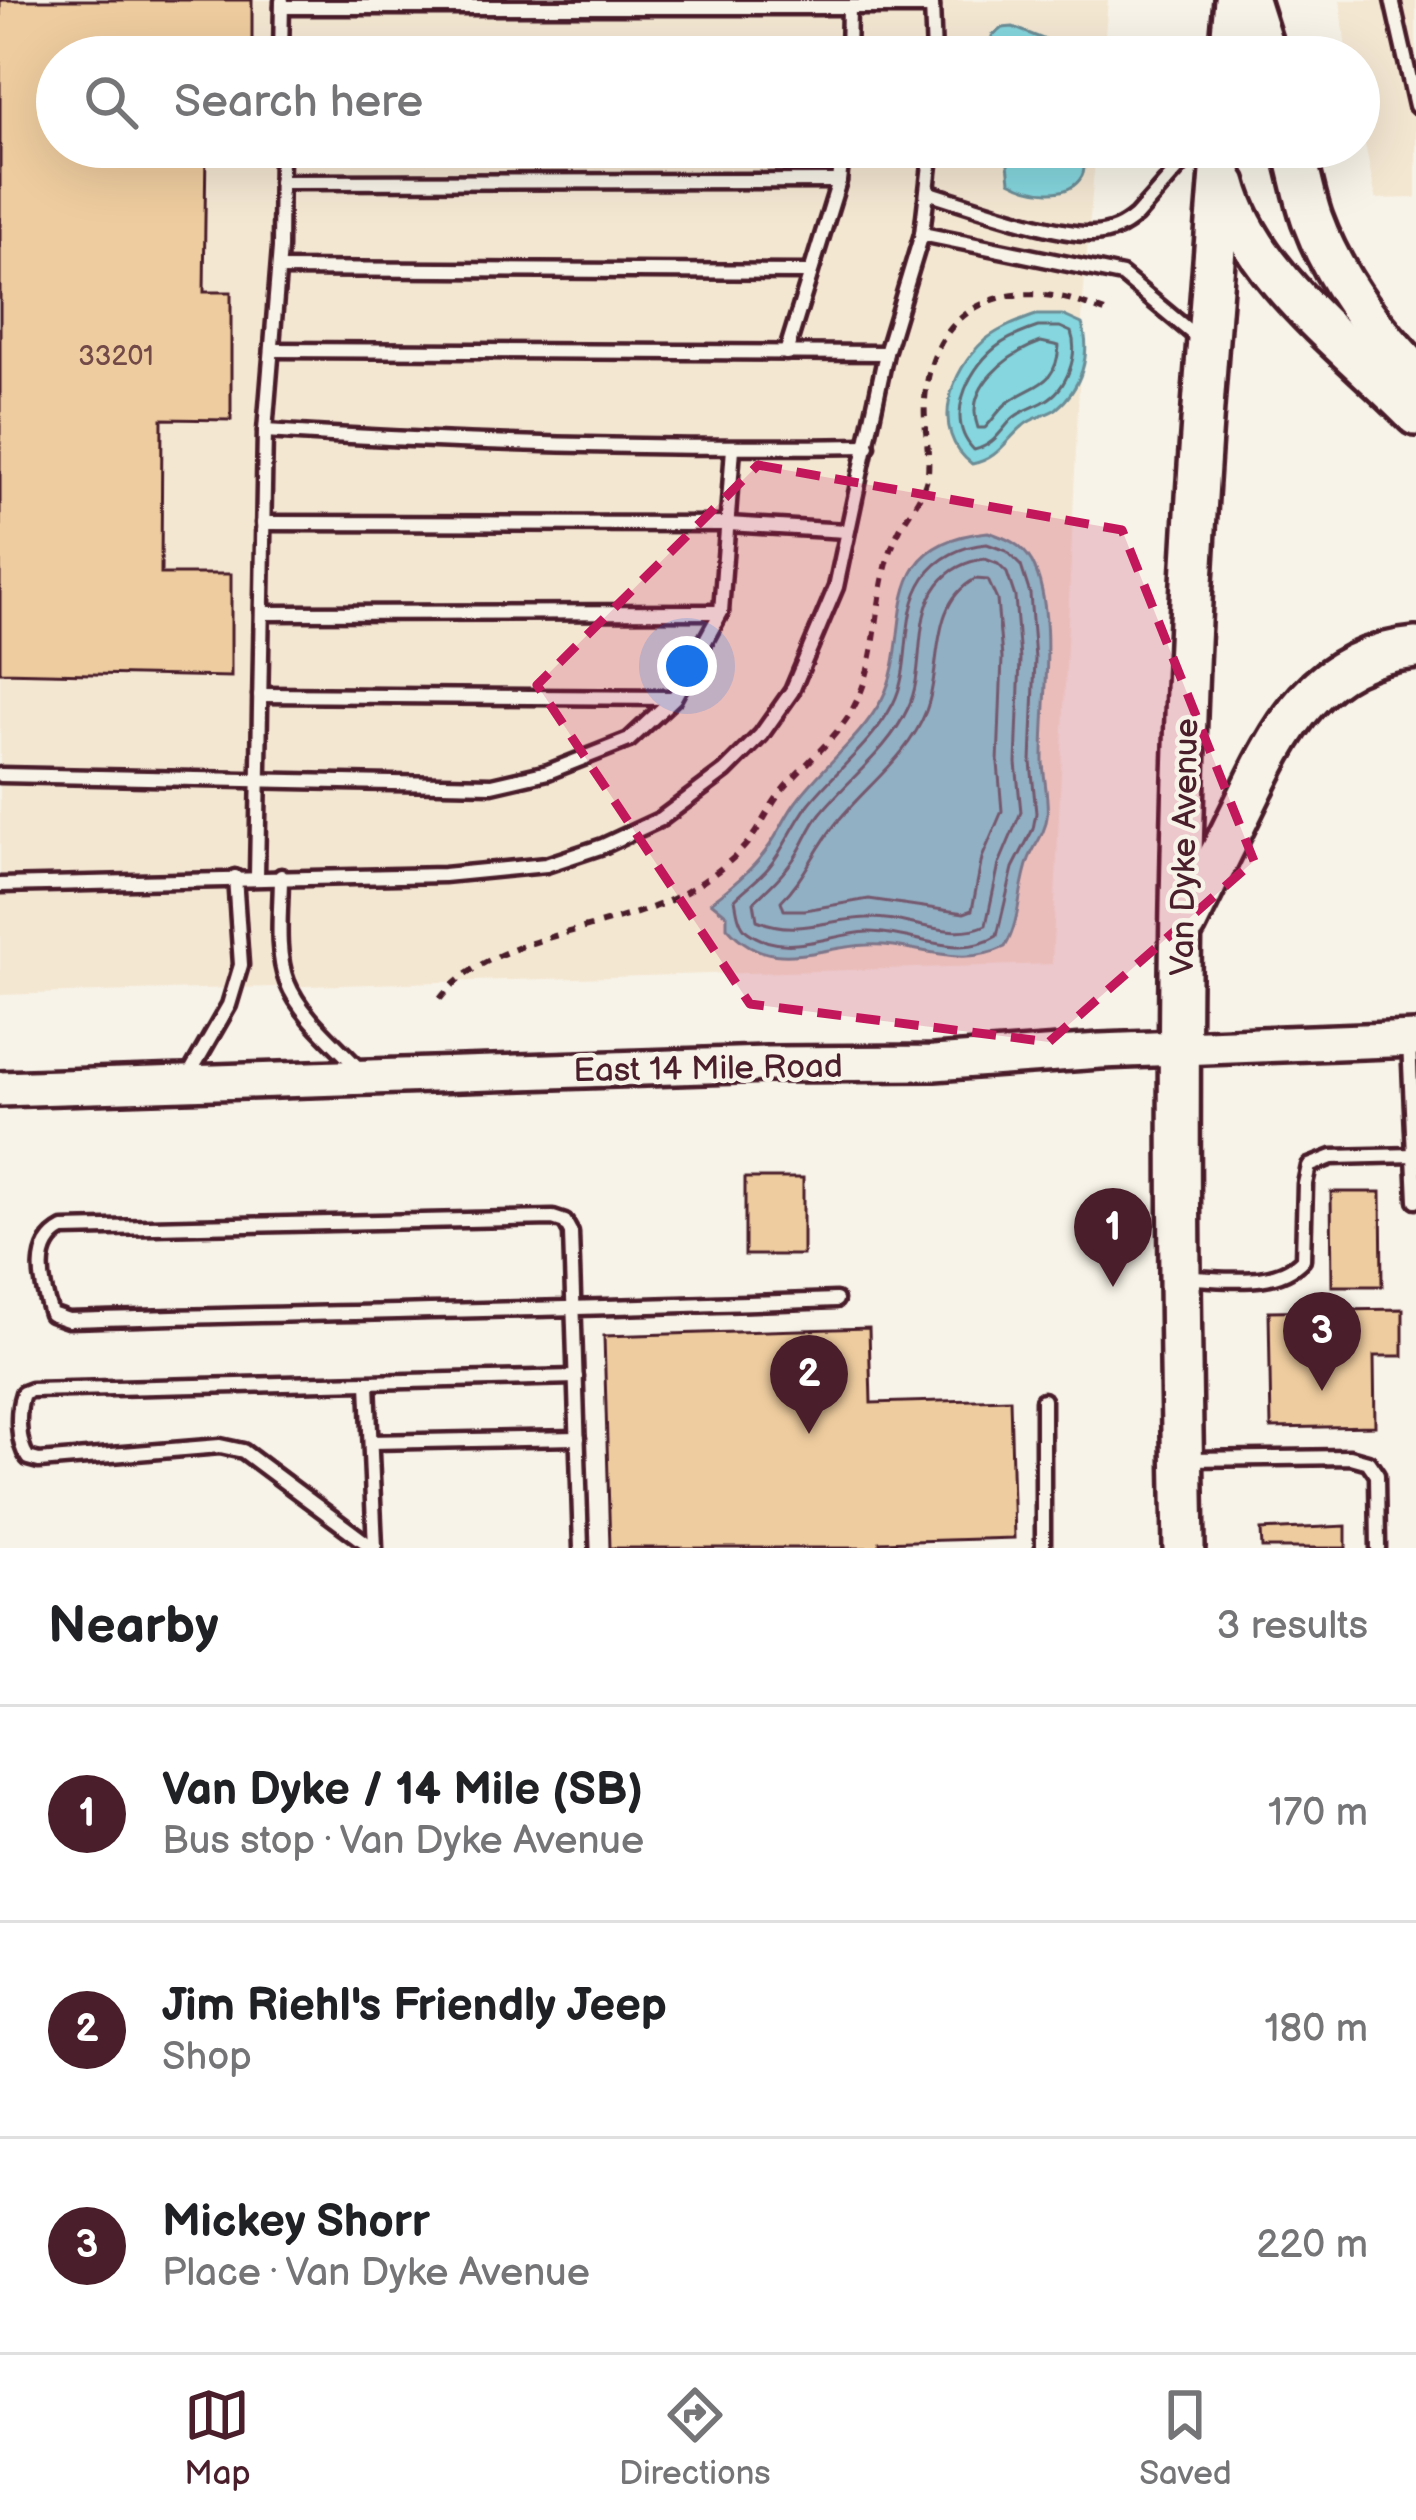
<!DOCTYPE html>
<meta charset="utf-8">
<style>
:root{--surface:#fff;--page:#f2f2f2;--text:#202124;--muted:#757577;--line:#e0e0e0;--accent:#4a1f2b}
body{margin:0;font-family:"Balsamiq Sans",sans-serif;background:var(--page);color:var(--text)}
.you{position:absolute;left:687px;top:666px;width:42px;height:42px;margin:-30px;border:9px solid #fff;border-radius:50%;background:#1a73e8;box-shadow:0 0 0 18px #1a73e833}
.badge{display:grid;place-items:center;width:78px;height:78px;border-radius:50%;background:var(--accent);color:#fff;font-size:39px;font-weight:700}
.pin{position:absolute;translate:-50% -99px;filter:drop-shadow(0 3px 6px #0008)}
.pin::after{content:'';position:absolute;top:63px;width:42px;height:36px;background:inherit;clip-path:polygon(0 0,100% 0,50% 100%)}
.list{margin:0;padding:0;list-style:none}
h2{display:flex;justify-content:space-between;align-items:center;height:156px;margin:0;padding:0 48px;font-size:51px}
h2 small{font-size:39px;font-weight:400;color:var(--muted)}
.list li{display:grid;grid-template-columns:78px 1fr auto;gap:36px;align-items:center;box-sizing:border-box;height:216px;padding:0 48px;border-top:3px solid var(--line)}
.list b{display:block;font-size:45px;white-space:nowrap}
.list p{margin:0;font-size:39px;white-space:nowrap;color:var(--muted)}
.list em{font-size:39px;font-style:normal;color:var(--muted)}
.icon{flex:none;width:66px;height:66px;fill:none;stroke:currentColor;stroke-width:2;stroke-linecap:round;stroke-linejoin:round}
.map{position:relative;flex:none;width:1416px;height:1548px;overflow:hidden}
.search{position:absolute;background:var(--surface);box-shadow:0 12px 48px #0002;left:36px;right:36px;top:36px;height:132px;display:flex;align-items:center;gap:30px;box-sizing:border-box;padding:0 42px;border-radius:66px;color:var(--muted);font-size:45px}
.sheet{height:804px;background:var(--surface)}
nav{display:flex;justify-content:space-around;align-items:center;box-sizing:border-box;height:168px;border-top:3px solid var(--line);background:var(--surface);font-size:33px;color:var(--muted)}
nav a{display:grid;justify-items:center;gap:6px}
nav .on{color:var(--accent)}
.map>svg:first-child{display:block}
.built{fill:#f4e7d2}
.water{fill:#85d6de;stroke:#6d8d96;stroke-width:3}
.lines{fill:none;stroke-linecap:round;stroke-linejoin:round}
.shore{stroke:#626873;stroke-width:3}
.building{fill:#eecc9f;stroke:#4a1f2b;stroke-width:3}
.lane-casing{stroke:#4a1f2b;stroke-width:21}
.secondary-casing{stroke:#4a1f2b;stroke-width:42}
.primary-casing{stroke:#4a1f2b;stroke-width:48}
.path{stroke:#4a1f2b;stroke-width:6;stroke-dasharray:9 9;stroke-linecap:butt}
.lane{stroke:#f7f3e8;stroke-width:12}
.secondary{stroke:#f7f3e8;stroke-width:33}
.primary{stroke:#f7f3e8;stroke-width:39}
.marked{fill:#c2185b;fill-opacity:0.2;stroke:#c2185b;stroke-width:9;stroke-dasharray:24 15;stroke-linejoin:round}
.labels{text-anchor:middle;stroke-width:9;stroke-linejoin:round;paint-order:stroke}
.number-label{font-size:27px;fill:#734a48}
.street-label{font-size:33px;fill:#4a1f2b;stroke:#f7f3e8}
</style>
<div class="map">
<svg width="1416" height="1548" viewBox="0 0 1416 1548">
<rect width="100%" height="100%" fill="#f7f3e8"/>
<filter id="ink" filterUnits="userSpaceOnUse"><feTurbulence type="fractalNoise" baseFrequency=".00833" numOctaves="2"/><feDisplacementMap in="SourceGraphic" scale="24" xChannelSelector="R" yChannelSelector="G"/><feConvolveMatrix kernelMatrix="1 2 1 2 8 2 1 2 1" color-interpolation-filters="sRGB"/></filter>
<g filter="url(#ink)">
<g class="built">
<polygon points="0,0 1108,0 1103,57 57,57 57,147 1096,147 1083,301 1052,964 0,995"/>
<polygon points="1340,0 1416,0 1416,198 1376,199 1359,115 1359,57 1347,57"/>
</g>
<g class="water">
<polygon points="1013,27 1063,47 1071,57 989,57 992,36 1002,28"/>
<path d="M1006,147H1084C1084,156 1086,169 1082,176C1068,201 1029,192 1010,181Z"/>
<path d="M1036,315H1062L1082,324C1092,354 1081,389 1056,409C1046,416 1032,417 1023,426C1005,441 998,459 972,464C929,431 950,371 985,340C1000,328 1019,321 1036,315Z"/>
<path d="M988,532C1006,538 1022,544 1032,562C1058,612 1042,706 1043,762C1044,781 1049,799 1047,817C1045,834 1035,844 1029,859C1018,888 1021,920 1005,947C957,970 915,942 867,945C814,947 770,976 727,927V915L711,902C735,884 760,863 775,837C783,824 789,810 799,798C825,764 861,738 882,699C916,634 871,543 988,532Z"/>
</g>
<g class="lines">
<g class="shore">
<path d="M1038,327H1060L1071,332C1079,355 1067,389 1045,401C1034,408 1020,410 1011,420C999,434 992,446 974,450C945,420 966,372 995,348C1007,338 1023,332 1038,327Z"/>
<path d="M1041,342L1059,346C1056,389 1032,383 1006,404C998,411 993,420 985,428H978C963,387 1008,354 1041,342Z"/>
<path d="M987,544L1006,551L1021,566L1030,594L1035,659L1031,762L1036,813L1033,829L1013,868L997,936C958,961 910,931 868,932C829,934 785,959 748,932C738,925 737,909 735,899C746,888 759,879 769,867C785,848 793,824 809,804C836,770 872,744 893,704C913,665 899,616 924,578C938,557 962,546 987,544Z"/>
<path d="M985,559L998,564L1007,573L1015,597L1020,659L1016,763L1021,812L999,864L986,925C949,942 906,916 867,918C827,919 796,937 757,920L754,902C770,887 785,873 797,854C805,841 810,827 820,814C848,779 888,751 908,708C926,670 912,618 938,584C950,569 967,561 985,559Z"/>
<path d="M975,579L988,580L997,600L1002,658L998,763L1002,811L982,858L972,910L964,913L869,899L805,910H784L781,901C804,879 814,851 834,826C863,788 908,758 926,711C943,667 928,604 975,579Z"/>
</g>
</g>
<g class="building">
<polygon points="0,0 252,0 252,57 57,57 57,147 206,147 204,292 231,292 231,420 162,419 161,574 231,574 231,677 0,672"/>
<rect x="745" y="1178" width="58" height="77"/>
<polygon points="1331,1192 1381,1192 1382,1286 1332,1286"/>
<polygon points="1403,1309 1403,1356 1374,1356 1375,1426 1271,1428 1269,1311"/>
<polygon points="869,1328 871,1403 1010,1399 1014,1538 880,1542 880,1548 610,1548 604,1336"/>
<polygon points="1346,1526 1346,1548 1262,1548 1261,1530"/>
</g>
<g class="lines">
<g class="lane-casing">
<g id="lane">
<polyline points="1392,0 1416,106"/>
<polyline points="932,4 934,57"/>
<polyline points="282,7 932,7"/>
<polyline points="281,57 282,1"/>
<polyline points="848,57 849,7"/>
<polyline points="280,182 839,181"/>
<path d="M927,192C967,204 1055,236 1093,234C1111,233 1123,227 1136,216L1197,147"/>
<polyline points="922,234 1122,275 1199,339"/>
<polyline points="279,269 808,272"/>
<polyline points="272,350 886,353"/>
<polyline points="786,353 839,181 843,147"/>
<path d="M265,431C466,444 667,449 868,446"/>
<polyline points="263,523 728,524 846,531"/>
<polyline points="262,613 721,612"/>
<polyline points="260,695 673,698"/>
<polyline points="0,775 492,785 548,772 629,740 674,698 721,612 733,448"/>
<polyline points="257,876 265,431 280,248 281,147"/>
<path d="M281,876C281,909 275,951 287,982C301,1017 336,1044 361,1071"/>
<polyline points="0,885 444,875 546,865 603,846 661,819 725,771 761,735 792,691 836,587 886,353 922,234 932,147"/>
<polyline points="1409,1041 1416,1201"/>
<polyline points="187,1078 229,1005 241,965 235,877"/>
<path d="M1187,1278C1224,1278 1276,1289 1303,1259L1305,1184L1309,1166L1332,1157L1415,1155"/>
<polyline points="368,1383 375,1548"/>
<polyline points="1043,1400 1043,1548"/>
<polyline points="371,1442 578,1438"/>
<polyline points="1189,1459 1350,1457 1368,1462 1377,1475 1378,1548"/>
<path d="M373,1548L243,1451L220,1446L39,1461L28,1458C17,1443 17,1411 23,1393L31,1390L576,1377"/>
<path d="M581,1548L571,1233L565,1222L553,1218L63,1229C32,1245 41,1284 51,1314L68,1320C324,1312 580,1310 836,1300"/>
</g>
</g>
<g class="secondary-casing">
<polyline id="secondary" points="0,1089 767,1064 934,1063 1100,1051 1416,1039"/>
</g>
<g class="primary-casing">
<g id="primary">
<polyline points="1248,0 1266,57"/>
<polyline points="1230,57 1235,0"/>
<path d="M1293,147C1300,171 1304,196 1312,219C1334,279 1372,329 1416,374"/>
<path d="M1226,184C1250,276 1351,348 1416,415"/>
<path d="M1186,924C1205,885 1224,847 1243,808C1282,727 1316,657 1416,648"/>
<path d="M1184,1548C1179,1281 1176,1014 1185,747C1191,547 1207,347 1223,147"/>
</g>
</g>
<path class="path" d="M440,999C490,934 610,932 679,896C704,882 732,863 750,840C763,823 771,803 785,787C807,762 833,741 851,712C884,656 870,587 900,529C910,510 925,495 928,473C930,449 923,424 925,400C930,326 979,285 1053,296C1071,298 1088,306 1105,312"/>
<use href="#lane" class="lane"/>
<use href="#secondary" class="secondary"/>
<use href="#primary" class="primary"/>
</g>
</g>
<path class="marked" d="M758,465L1122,530L1254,861L1049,1042L750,1004L537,685Z"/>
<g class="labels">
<g class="number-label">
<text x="116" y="365">33201</text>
</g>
<g class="street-label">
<text transform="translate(1183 847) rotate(-89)" y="12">Van Dyke Avenue</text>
<text transform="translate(708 1067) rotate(-1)" y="12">East 14 Mile Road</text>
</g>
</g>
</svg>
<div class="you"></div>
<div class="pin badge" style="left:1113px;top:1287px">1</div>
<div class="pin badge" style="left:809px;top:1434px">2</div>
<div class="pin badge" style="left:1322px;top:1391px">3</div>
<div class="search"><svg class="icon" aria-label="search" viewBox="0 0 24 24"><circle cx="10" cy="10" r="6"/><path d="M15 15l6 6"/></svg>Search here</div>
</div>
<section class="sheet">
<h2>Nearby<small>3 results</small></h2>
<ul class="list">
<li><span class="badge">1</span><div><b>Van Dyke / 14 Mile (SB)</b><p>Bus stop · Van Dyke Avenue</p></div><em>170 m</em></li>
<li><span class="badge">2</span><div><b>Jim Riehl's Friendly Jeep</b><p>Shop</p></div><em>180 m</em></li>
<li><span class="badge">3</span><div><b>Mickey Shorr</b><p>Place · Van Dyke Avenue</p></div><em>220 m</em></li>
</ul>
</section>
<nav>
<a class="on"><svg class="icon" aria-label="map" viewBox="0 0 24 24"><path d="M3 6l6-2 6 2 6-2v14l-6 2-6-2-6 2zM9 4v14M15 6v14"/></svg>Map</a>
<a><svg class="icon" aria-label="directions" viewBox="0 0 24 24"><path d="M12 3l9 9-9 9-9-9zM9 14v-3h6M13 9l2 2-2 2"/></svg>Directions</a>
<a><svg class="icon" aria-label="saved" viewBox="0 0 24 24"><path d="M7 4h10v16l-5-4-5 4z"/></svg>Saved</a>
</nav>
